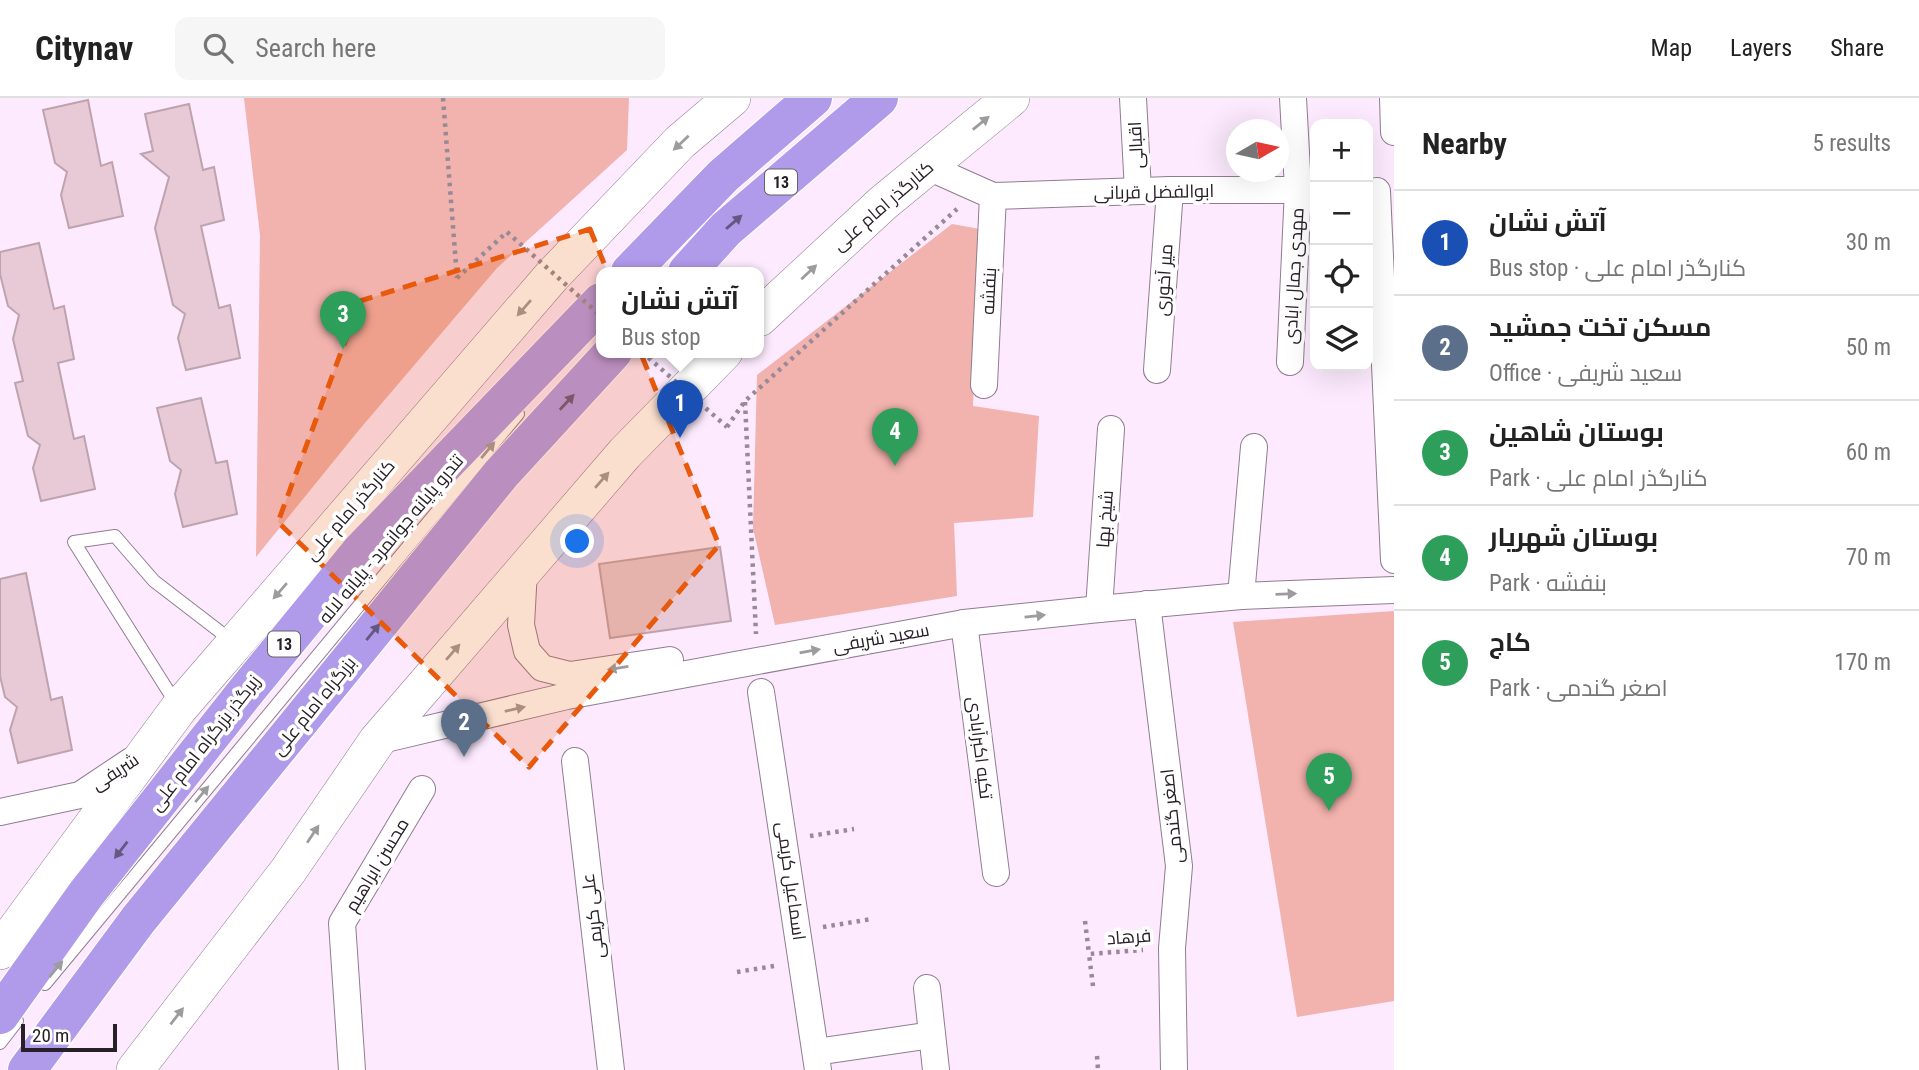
<!DOCTYPE html>
<meta charset="utf-8">
<style>
:root{--surface:#fff;--page:#f6f6f6;--text:#222;--muted:#767676;--line:#e0e0e0;--accent:#5a5e2b}
body{margin:0;font-family:"Roboto Condensed",Cairo,sans-serif;background:var(--page);color:var(--text)}
.controls{position:absolute;right:21px;top:21px;display:grid;overflow:hidden;border-radius:14px;box-shadow:0 7px 28px #0002}
.controls button{width:63px;height:63px;display:grid;place-items:center;padding:0;border:0;border-bottom:2px solid var(--line);background:var(--surface);color:var(--text);font:35px sans-serif}
.compass{position:absolute;left:1226px;top:21px;width:63px;height:63px;border-radius:50%;background:var(--surface);box-shadow:0 7px 28px #0002;rotate:81deg}
.scale{position:absolute;left:21px;bottom:18px;width:96px;box-sizing:border-box;padding-left:7px;border:4px solid #272027;border-top:0;font-size:19px;line-height:24px;white-space:nowrap;color:#272027;-webkit-text-stroke:5px #fff;paint-order:stroke}
.you{position:absolute;left:578px;top:444px;width:24px;height:24px;margin:-18px;border:5px solid #fff;border-radius:50%;background:#1a73e8;box-shadow:0 0 0 10px #1a73e833}
.badge{display:grid;place-items:center;width:46px;height:46px;border-radius:50%;background:var(--accent);color:#fff;font-size:23px;font-weight:700}
.pin{position:absolute;translate:-50% -58px;filter:drop-shadow(0 2px 4px #0008)}
.pin::after{content:'';position:absolute;top:37px;width:24px;height:21px;background:inherit;clip-path:polygon(0 0,100% 0,50% 100%)}
.popup{position:absolute;left:596px;top:169px;width:168px;height:91px;box-sizing:border-box;display:grid;place-content:center;border-radius:14px;background:var(--surface);filter:drop-shadow(0 2px 5px #0005);font-size:23px;white-space:nowrap;color:var(--muted)}
.popup b{font-size:26px;color:var(--text)}
.popup::after{content:'';position:absolute;left:50%;top:100%;margin-left:-14px;border:14px solid transparent;border-top-color:var(--surface)}
.list{margin:0;padding:0;list-style:none}
h2{display:flex;justify-content:space-between;align-items:center;height:91px;margin:0;padding:0 28px;font-size:30px}
h2 small{font-size:23px;font-weight:400;color:var(--muted)}
.list li{display:grid;grid-template-columns:46px 1fr auto;gap:21px;align-items:center;box-sizing:border-box;height:105px;padding:0 28px;border-top:2px solid var(--line)}
.list b{display:block;font-size:26px;white-space:nowrap}
.list p{margin:0;font-size:23px;white-space:nowrap;color:var(--muted)}
.list em{font-size:23px;font-style:normal;color:var(--muted)}
.icon{flex:none;width:38px;height:38px;fill:none;stroke:currentColor;stroke-width:2;stroke-linecap:round;stroke-linejoin:round}
.map{position:relative;flex:none;width:1394px;height:972px;overflow:hidden}
header{display:flex;align-items:center;gap:42px;box-sizing:border-box;height:98px;padding:0 35px;background:var(--surface);border-bottom:2px solid var(--line)}
header strong{font-size:33px}
nav{display:flex;gap:38px;margin-inline-start:auto;font-size:24px}
.search{width:490px;height:63px;background:var(--page);display:flex;align-items:center;gap:18px;box-sizing:border-box;padding:0 24px;border-radius:14px;color:var(--muted);font-size:26px}
main{display:flex}
aside{flex:1;background:var(--surface)}
.map>svg:first-child{display:block}
.green{fill:#f2b2ad}
.building{fill:#e7cad5;stroke:#bea3ad;stroke-width:2}
.lines{fill:none;stroke-linecap:round;stroke-linejoin:round}
.service-casing{stroke:#8f7d90;stroke-width:14}
.minor-casing{stroke:#8f7d90;stroke-width:28}
.secondary-casing{stroke:#8f7d90;stroke-width:38}
.trunk-casing{stroke:#fff;stroke-width:40}
.path{stroke:#978a97;stroke-width:4.5;stroke-dasharray:3.5 5;stroke-linecap:butt}
.service{stroke:#fff;stroke-width:12}
.minor{stroke:#fff;stroke-width:26}
.secondary{stroke:#fff;stroke-width:37}
.trunk{stroke:#b09beb;stroke-width:38}
.path-bridge{stroke:#978a97;stroke-width:4.5;stroke-dasharray:3.5 5;stroke-linecap:butt}
.oneway{fill:#9e9b9e}
.oneway2{fill:#65577f}
.marked{fill:#e8590c;fill-opacity:0.2;stroke:#e8590c;stroke-width:5;stroke-dasharray:14 9;stroke-linejoin:round}
.labels{text-anchor:middle;stroke-width:7;stroke-linejoin:round;paint-order:stroke}
.shield{fill:#fff;stroke:#686368;stroke-width:2}
.shield-label{font-size:16px;font-weight:bold;fill:#272027}
.street-label{font-size:18px;fill:#272027;stroke:#fff}
</style>
<header>
<strong>Citynav</strong>
<div class="search"><svg class="icon" aria-label="search" viewBox="0 0 24 24"><circle cx="10" cy="10" r="6"/><path d="M15 15l6 6"/></svg>Search here</div>
<nav><a>Map</a><a>Layers</a><a>Share</a></nav>
</header>
<main>
<div class="map">
<svg width="1394" height="972" viewBox="0 0 1394 972">
<rect width="100%" height="100%" fill="#fdeafe"/>
<g class="green">
<polygon points="244,0 629,0 627,52 497,170 359,332 256,459 260,137"/>
<polygon points="952,126 980,131 973,308 1039,318 1033,419 954,425 957,498 775,527 753,430 757,277"/>
<polygon points="1394,513 1394,903 1297,919 1233,524"/>
</g>
<g class="building">
<polygon points="88,2 101,68 112,64 123,118 69,130 61,97 67,74 55,65 43,12"/>
<polygon points="189,6 203,72 214,69 224,122 201,128 219,210 230,207 240,260 186,272 178,240 185,216 173,207 155,130 169,79 141,56 153,53 145,16"/>
<polygon points="39,145 54,211 64,208 74,261 58,265 74,341 84,338 95,391 41,403 33,370 40,347 28,338 15,285 23,283 13,241 19,217 8,208 0,176 0,154"/>
<polygon points="201,300 216,365 227,363 237,416 183,429 175,396 181,372 170,363 157,310"/>
<polygon points="720,449 731,523 610,540 599,466"/>
<polygon points="26,475 51,602 62,599 72,652 18,665 10,632 17,609 5,599 0,578 0,481"/>
</g>
<g class="lines">
<g class="service-casing">
<g id="service">
<polyline points="177,607 74,444 115,438 154,483 232,543"/>
<polyline points="45,886 518,316"/>
<polyline points="0,945 17,923"/>
</g>
</g>
<g class="minor-casing">
<g id="minor">
<polyline points="1133,0 1138,93"/>
<polyline points="1393,0 1394,34"/>
<polyline points="928,69 993,98 1170,92 1315,92"/>
<polyline points="1377,93 1394,462"/>
<polyline points="1290,264 1298,91 1293,0"/>
<polyline points="1157,272 1170,92"/>
<polyline points="984,287 993,98"/>
<polyline points="524,472 521,527 527,553 542,570 570,577 670,562"/>
<polyline points="1241,498 1254,349"/>
<polyline points="1147,506 1179,768 1172,850 1174,972"/>
<polyline points="1099,511 1111,331"/>
<polyline points="964,525 996,775"/>
<polyline points="761,594 818,972"/>
<polyline points="377,643 567,598 964,525 1099,511 1241,498 1394,492"/>
<polyline points="575,663 611,972"/>
<polyline points="0,714 80,697 131,663"/>
<polyline points="927,890 936,972"/>
<polyline points="816,954 932,937"/>
<polyline points="352,972 342,825 422,691"/>
</g>
</g>
<g class="secondary-casing">
<g id="secondary">
<polyline points="759,220 883,105 1011,0"/>
<polyline points="0,853 179,610 552,178 680,44 732,0"/>
<polyline points="135,972 288,773 377,643 625,355 724,254"/>
</g>
</g>
<g class="trunk-casing">
<g id="trunk">
<polyline points="630,174 723,78 813,0"/>
<polyline points="687,174 726,131 879,0"/>
<polyline points="0,917 86,796 243,597 360,454 601,204"/>
<polyline points="27,972 138,822 501,376 613,254"/>
</g>
</g>
<g class="path">
<polyline points="443,0 457,180"/>
<polyline points="457,180 507,134"/>
<polyline points="745,304 756,536"/>
<polyline points="727,329 745,303 957,111"/>
<polyline points="810,738 854,731"/>
<polyline points="1085,823 1089,856"/>
<polyline points="823,829 872,821"/>
<polyline points="737,874 774,868"/>
<polyline points="1093,888 1089,856 1143,852"/>
<polyline points="1097,958 1098,972"/>
</g>
<use href="#service" class="service"/>
<use href="#minor" class="minor"/>
<use href="#secondary" class="secondary"/>
<use href="#trunk" class="trunk"/>
<g class="path-bridge">
<polyline points="507,134 601,218"/>
<polyline points="642,254 727,329"/>
</g>
</g>
<defs><path id="oneway-solid" d="M-6-.8H1V-3.2L6.5 0L1 3.2V.8H-6Z" transform="scale(1.75)"/></defs>
<g class="oneway">
<use href="#oneway-solid" transform="translate(981 25) rotate(-39)"/>
<use href="#oneway-solid" transform="translate(681 45) rotate(137)"/>
<use href="#oneway-solid" transform="translate(809 174) rotate(-43)"/>
<use href="#oneway-solid" transform="translate(524 210) rotate(131)"/>
<use href="#oneway-solid" transform="translate(488 352) rotate(-50)"/>
<use href="#oneway-solid" transform="translate(602 382) rotate(-49)"/>
<use href="#oneway-solid" transform="translate(280 493) rotate(131)"/>
<use href="#oneway-solid" transform="translate(1286 496) rotate(-2)"/>
<use href="#oneway-solid" transform="translate(1035 518) rotate(-6)"/>
<use href="#oneway-solid" transform="translate(810 553) rotate(-10)"/>
<use href="#oneway-solid" transform="translate(453 554) rotate(-49)"/>
<use href="#oneway-solid" transform="translate(618 570) rotate(171)"/>
<use href="#oneway-solid" transform="translate(515 611) rotate(-13)"/>
<use href="#oneway-solid" transform="translate(202 696) rotate(-50)"/>
<use href="#oneway-solid" transform="translate(313 736) rotate(-56)"/>
<use href="#oneway-solid" transform="translate(56 871) rotate(-50)"/>
<use href="#oneway-solid" transform="translate(177 918) rotate(-52)"/>
</g>
<g class="oneway2">
<use href="#oneway-solid" transform="translate(734 124) rotate(-41)"/>
<use href="#oneway-solid" transform="translate(567 304) rotate(-47)"/>
<use href="#oneway-solid" transform="translate(373 534) rotate(-51)"/>
<use href="#oneway-solid" transform="translate(121 752) rotate(128)"/>
</g>
<path class="marked" d="M590,131L719,447L529,669L278,424L360,203Z"/>
<g class="labels">
<g class="shield">
<rect x="765" y="71.5" width="32" height="25" rx="5"/>
<rect x="268" y="533.5" width="32" height="25" rx="5"/>
</g>
<g class="shield-label">
<text x="781" y="90">13</text>
<text x="284" y="552">13</text>
</g>
<g class="street-label">
<text transform="translate(1136 47) rotate(-93)" y="6">اقبالی</text>
<text transform="translate(1154 94) rotate(-1)" y="6">ابوالفضل قربانی</text>
<text transform="translate(883 108) rotate(-41)" y="6">کنارگذر امام علی</text>
<text transform="translate(1294 178) rotate(-87)" y="6">مهدی جمال ابادی</text>
<text transform="translate(1164 182) rotate(-86)" y="6">میر آخوری</text>
<text transform="translate(989 193) rotate(-87)" y="6">بنفشه</text>
<text transform="translate(350 412) rotate(-49)" y="6">کنارگذر امام علی</text>
<text transform="translate(1105 421) rotate(-86)" y="6">شیخ بها</text>
<text transform="translate(391 441) rotate(-50)" y="6">تندرو پایانه جوانمرد - پایانه لاله</text>
<text transform="translate(881 540) rotate(-10)" y="6">سعید شریفی</text>
<text transform="translate(314 608) rotate(-51)" y="6">بزرگراه امام علی</text>
<text transform="translate(205 645) rotate(-52)" y="6">زیرگذر بزرگراه امام علی</text>
<text transform="translate(980 650) rotate(83)" y="6">تکیه اکبرآبادی</text>
<text transform="translate(115 674) rotate(-33)" y="6">شریفی</text>
<text transform="translate(1172 718) rotate(-96)" y="6">اصغر گندمی</text>
<text transform="translate(377 767) rotate(-59)" y="6">محسن ابراهیم</text>
<text transform="translate(791 783) rotate(82)" y="6">اسماعیل کریمی</text>
<text transform="translate(593 818) rotate(-97)" y="6">علی کریمی</text>
<text transform="translate(1129 839) rotate(-4)" y="6">فرهاد</text>
</g>
</g>
</svg>
<div class="controls">
<button>+</button>
<button>−</button>
<button><svg class="icon" aria-label="locate" viewBox="0 0 24 24"><circle cx="12" cy="12" r="6"/><path d="M12 2v4M12 18v4M2 12h4M18 12h4"/></svg></button>
<button><svg class="icon" aria-label="layers" viewBox="0 0 24 24"><path d="M12 4l9 5-9 5-9-5zM3 14l9 5 9-5"/></svg></button>
</div>
<svg class="compass" viewBox="-18 -18 36 36"><path d="M0-13l5 13h-10z" fill="#e53935"/><path d="M0 13l5-13h-10z" fill="#767676"/></svg>
<div class="scale">20 m</div>
<div class="you"></div>
<div class="pin badge" style="left:680px;top:340px;background:#1a4fb4">1</div>
<div class="popup"><b>آتش نشان</b>Bus stop</div>
<div class="pin badge" style="left:464px;top:659px;background:#5c6f8a">2</div>
<div class="pin badge" style="left:343px;top:251px;background:#2e9e5b">3</div>
<div class="pin badge" style="left:895px;top:368px;background:#2e9e5b">4</div>
<div class="pin badge" style="left:1329px;top:713px;background:#2e9e5b">5</div>
</div>
<aside>
<h2>Nearby<small>5 results</small></h2>
<ul class="list">
<li><span class="badge" style="background:#1a4fb4">1</span><div><b>آتش نشان</b><p>Bus stop · کنارگذر امام علی</p></div><em>30 m</em></li>
<li><span class="badge" style="background:#5c6f8a">2</span><div><b>مسکن تخت جمشید</b><p>Office · سعید شریفی</p></div><em>50 m</em></li>
<li><span class="badge" style="background:#2e9e5b">3</span><div><b>بوستان شاهین</b><p>Park · کنارگذر امام علی</p></div><em>60 m</em></li>
<li><span class="badge" style="background:#2e9e5b">4</span><div><b>بوستان شهریار</b><p>Park · بنفشه</p></div><em>70 m</em></li>
<li><span class="badge" style="background:#2e9e5b">5</span><div><b>کاج</b><p>Park · اصغر گندمی</p></div><em>170 m</em></li>
</ul>
</aside>
</main>
